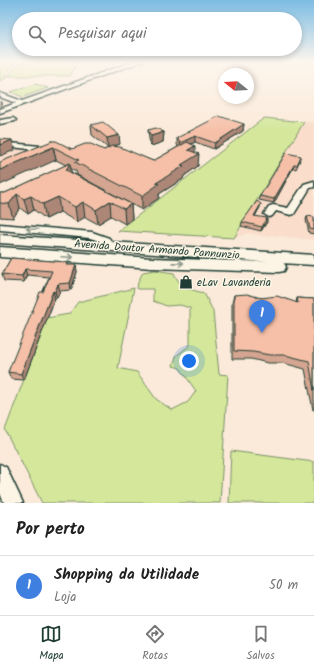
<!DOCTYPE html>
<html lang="pt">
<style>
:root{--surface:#fff;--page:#f2f2f2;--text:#222;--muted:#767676;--line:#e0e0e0;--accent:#1f3d34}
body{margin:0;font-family:Kalam,sans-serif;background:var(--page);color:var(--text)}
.compass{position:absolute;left:218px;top:68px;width:36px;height:36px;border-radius:50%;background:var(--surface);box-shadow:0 2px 6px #0003;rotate:288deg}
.you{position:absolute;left:189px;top:361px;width:14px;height:14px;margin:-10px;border:3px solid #fff;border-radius:50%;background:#1a73e8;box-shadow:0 0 0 6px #1a73e833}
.badge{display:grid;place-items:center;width:26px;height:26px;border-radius:50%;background:var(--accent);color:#fff;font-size:13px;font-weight:700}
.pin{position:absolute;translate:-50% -33px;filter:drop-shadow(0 1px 2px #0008)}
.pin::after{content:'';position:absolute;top:21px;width:14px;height:12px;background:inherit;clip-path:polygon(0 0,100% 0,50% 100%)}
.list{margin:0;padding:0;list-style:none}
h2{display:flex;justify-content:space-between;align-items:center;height:52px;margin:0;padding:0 16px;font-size:17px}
h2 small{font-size:13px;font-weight:400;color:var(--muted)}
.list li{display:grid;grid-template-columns:26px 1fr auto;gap:12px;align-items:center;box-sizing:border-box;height:60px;padding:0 16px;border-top:1px solid var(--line)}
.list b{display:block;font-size:15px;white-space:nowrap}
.list p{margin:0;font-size:13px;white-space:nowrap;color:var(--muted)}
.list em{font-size:13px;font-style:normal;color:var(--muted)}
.icon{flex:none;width:22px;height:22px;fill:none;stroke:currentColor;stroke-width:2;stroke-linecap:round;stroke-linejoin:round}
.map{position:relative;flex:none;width:314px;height:503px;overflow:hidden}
.search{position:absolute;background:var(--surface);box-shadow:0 2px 6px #0003;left:12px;right:12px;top:12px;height:44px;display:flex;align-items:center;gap:10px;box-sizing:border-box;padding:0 14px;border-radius:22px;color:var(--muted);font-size:15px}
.sheet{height:112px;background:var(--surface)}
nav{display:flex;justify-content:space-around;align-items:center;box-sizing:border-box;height:56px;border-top:1px solid var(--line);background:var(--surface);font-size:11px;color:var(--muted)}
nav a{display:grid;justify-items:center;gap:2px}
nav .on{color:var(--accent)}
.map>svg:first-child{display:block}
.built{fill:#faddca}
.green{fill:#d4e79b;stroke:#7a9268}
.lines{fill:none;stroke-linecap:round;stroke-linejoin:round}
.minor-casing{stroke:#1f3d34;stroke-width:3}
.major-casing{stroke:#1f3d34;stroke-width:3}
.minor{fill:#fcf5e5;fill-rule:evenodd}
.major{fill:#fcf5e5;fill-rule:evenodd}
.wall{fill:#d4a590;stroke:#1f3d34}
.shaded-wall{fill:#ac8676;stroke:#1f3d34}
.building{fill:#f6c0a8;stroke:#1f3d34}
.oneway{stroke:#8e998c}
.labels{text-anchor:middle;stroke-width:3;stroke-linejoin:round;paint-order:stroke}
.street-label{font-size:11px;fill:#1f3d34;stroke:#fcf5e5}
.poi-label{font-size:11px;fill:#1f3d34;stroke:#fcf5e5;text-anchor:start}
</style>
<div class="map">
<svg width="314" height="503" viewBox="0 0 314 503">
<rect width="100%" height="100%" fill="#fbead9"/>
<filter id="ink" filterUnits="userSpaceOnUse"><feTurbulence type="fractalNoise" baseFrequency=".025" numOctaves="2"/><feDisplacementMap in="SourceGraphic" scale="8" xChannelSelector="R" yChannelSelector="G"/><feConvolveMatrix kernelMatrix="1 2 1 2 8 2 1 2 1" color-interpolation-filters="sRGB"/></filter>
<g filter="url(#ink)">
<g class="built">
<polygon points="304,122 314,122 314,240 271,235 269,237 248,233 234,238"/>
<polygon points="0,147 52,152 0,175"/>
</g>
<g class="green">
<polygon points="9,61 15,62 5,76 6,78 0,81 0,70 6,62"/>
<polygon points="19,63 77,63 70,76 8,76"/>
<polygon points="36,84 48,88 23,97 11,92"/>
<polygon points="264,118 304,122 234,238 118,231"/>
<path d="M155,270L174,273C179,287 191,290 204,293L213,311L219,374L228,375L220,503H42L5,430L47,318L69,314L78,302L134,288L118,368L137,372L156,399L172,410L188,402L196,391L180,368L173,366L176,356L190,345V308L180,305L167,306L153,301V289H137L138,282L143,272Z"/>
<polygon points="231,451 314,462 314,503 229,503"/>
</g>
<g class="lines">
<g class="minor-casing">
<g id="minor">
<polygon points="135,61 143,61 0,113 0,109 16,103 0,97 0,93 22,101"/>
<polygon points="13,118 16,120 15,121 0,124 0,120"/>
<polygon points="0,142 50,147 54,149 50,151 0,146"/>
<polygon points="314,181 314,187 310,188 294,214 291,215 276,211 272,216 269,217 264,214 270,206 273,205 288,208 304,184"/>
<path d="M0,224L92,232L109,238L114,245L113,247C105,249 106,246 101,242C98,240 93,239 90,238L0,230Z"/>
<polygon points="0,464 6,467 23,503 4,503 0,493"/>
</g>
</g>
<g class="major-casing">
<polygon id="major" points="0,235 314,255 314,265 281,263 284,263 286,267 284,271 279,272 152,268 0,257 0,247 152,258 268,262 0,243"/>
</g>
<use href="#minor" class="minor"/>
<use href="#major" class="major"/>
</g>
<g class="wall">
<polygon points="244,124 243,131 214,149 195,142 191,144 195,152 198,166 184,176 183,179 159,194 159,198 142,210 77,175 76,171 70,168 71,172 131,204 132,219 125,224 111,216 98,224 85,217 77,222 60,212 46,219 34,210 28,214 20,208 13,218 0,217 0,193 5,193 66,165 56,160 52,141 72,149 104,150 108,148 92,135 91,125 120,144 113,146 153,161 178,147 177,144 177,138"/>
<polygon points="148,130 164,132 163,142 151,146 149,139"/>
<polygon points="300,160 296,169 293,168 274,203 259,200 260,196"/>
<polygon points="260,207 255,216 267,222 261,231 241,226 242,222"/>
<polygon points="307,216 314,217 314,234 309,233 306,220"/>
<polygon points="11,258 67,262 68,265 76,265 77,272 71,290 60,291 57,298 55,298 24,380 11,379 8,372 49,277 27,275 24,282 4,281 2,274"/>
<polygon points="234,295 261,298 296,303 297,298 314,299 314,410 313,410 305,369 283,363 268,363 251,359 232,359 232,303"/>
</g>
<g class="shaded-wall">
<polygon points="0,101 1,101 2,106 0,107"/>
<polygon points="244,124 243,131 214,149 215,143"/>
<polygon points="164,132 163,142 151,146 151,136"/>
<polygon points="119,135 120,144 108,148 107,138"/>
<polygon points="195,136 195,142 180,150 180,143"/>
<polygon points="12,140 15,150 0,156 0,145"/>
<polygon points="195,146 195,156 199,154 198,166 184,176 183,179 159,194 159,198 142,210 142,196 156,183 181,165 188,150"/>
<polygon points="53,147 56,160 0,185 0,170"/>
<polygon points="70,163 72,177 66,170"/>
<polygon points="294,165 293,168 274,203 274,199"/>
<polygon points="17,194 20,208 13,218 9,204"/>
<polygon points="31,196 34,210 28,214 24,199"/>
<polygon points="58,197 60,212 46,219 43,204"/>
<polygon points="110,201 111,216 98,224 96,210"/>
<polygon points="83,202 85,217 77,222 75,207"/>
<polygon points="131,204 132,219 125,224 124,209"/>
<polygon points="261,204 260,207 253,220 254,216"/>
<polygon points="267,218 267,222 261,231 262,227"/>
<polygon points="76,265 77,272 71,290 70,283"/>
<polygon points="25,269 27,275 24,282 22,276"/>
<polygon points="58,284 60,291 57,298 55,292"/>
<polygon points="53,291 55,298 24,380 21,374"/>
</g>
<g class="building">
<polygon points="219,116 244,124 215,143 195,136 180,143 177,138"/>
<polygon points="103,122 119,135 107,138 91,125"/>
<polygon points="156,128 164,132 151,136 148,130"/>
<polygon points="0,139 12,140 0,145"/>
<polygon points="52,141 56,141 72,149 85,144 91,144 104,150 112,146 120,147 153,161 187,142 195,146 188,150 199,154 181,165 184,166 156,183 159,184 142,196 75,162 79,160 53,147 0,170 0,162"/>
<polygon points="286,153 301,156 297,165 294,165 274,199 260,196"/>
<polygon points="70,163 66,170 131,204 124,209 110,201 96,210 83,202 75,207 58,197 43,204 31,196 24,199 17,194 9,204 0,203 0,193 5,193"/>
<polygon points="257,201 261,204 254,216 267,218 262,227 242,222"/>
<polygon points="307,216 314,217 314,230 310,229"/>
<polygon points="11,258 67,262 66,265 76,265 70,283 58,284 55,292 53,291 21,374 8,372 40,292 43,292 52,271 25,269 22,276 2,274"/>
<polygon points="247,294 261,298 277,296 298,303 297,298 314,299 314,390 309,361 285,355 270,355 253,352 234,351 234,295"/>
</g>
<defs><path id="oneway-shaft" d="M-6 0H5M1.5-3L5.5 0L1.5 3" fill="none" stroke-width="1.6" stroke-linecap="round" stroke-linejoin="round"/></defs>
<g class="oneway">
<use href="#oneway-shaft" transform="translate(32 229) rotate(-177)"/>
<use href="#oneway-shaft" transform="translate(67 257) rotate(3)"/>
<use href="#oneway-shaft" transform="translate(178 263) rotate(1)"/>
</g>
</g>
<linearGradient id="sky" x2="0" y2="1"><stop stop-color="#7cbce3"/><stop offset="0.47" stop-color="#fdf6ee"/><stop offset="1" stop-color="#fdf6ee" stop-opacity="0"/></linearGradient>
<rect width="314" height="131" fill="url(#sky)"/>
<defs>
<g id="shop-bare" transform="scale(1.08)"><path d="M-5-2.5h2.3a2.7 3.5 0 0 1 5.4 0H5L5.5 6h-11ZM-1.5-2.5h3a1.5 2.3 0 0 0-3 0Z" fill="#1f3d34" stroke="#fcf5e5" stroke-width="2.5" paint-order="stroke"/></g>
</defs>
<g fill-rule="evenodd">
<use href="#shop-bare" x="186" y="282"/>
</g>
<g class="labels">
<g class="street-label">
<text transform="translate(157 249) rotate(4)" y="4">Avenida Doutor Armando Pannunzio</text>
</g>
<g class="poi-label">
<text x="197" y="286">eLav Lavanderia</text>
</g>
</g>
</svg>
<svg class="compass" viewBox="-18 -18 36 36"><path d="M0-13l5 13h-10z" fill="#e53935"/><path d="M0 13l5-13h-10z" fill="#767676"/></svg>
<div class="you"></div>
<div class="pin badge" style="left:262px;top:333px;background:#3f7fe0">1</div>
<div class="search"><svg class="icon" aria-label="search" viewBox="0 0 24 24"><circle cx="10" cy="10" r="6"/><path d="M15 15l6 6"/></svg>Pesquisar aqui</div>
</div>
<section class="sheet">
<h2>Por perto<small></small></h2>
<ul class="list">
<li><span class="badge" style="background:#3f7fe0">1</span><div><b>Shopping da Utilidade</b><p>Loja</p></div><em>50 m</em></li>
</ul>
</section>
<nav>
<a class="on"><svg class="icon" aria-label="map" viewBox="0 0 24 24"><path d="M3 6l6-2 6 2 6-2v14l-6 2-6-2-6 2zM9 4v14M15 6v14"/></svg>Mapa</a>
<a><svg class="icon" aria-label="directions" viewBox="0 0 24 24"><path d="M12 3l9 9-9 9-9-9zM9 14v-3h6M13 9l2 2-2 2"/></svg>Rotas</a>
<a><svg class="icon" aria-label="saved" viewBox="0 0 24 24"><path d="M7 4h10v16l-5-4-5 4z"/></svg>Salvos</a>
</nav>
